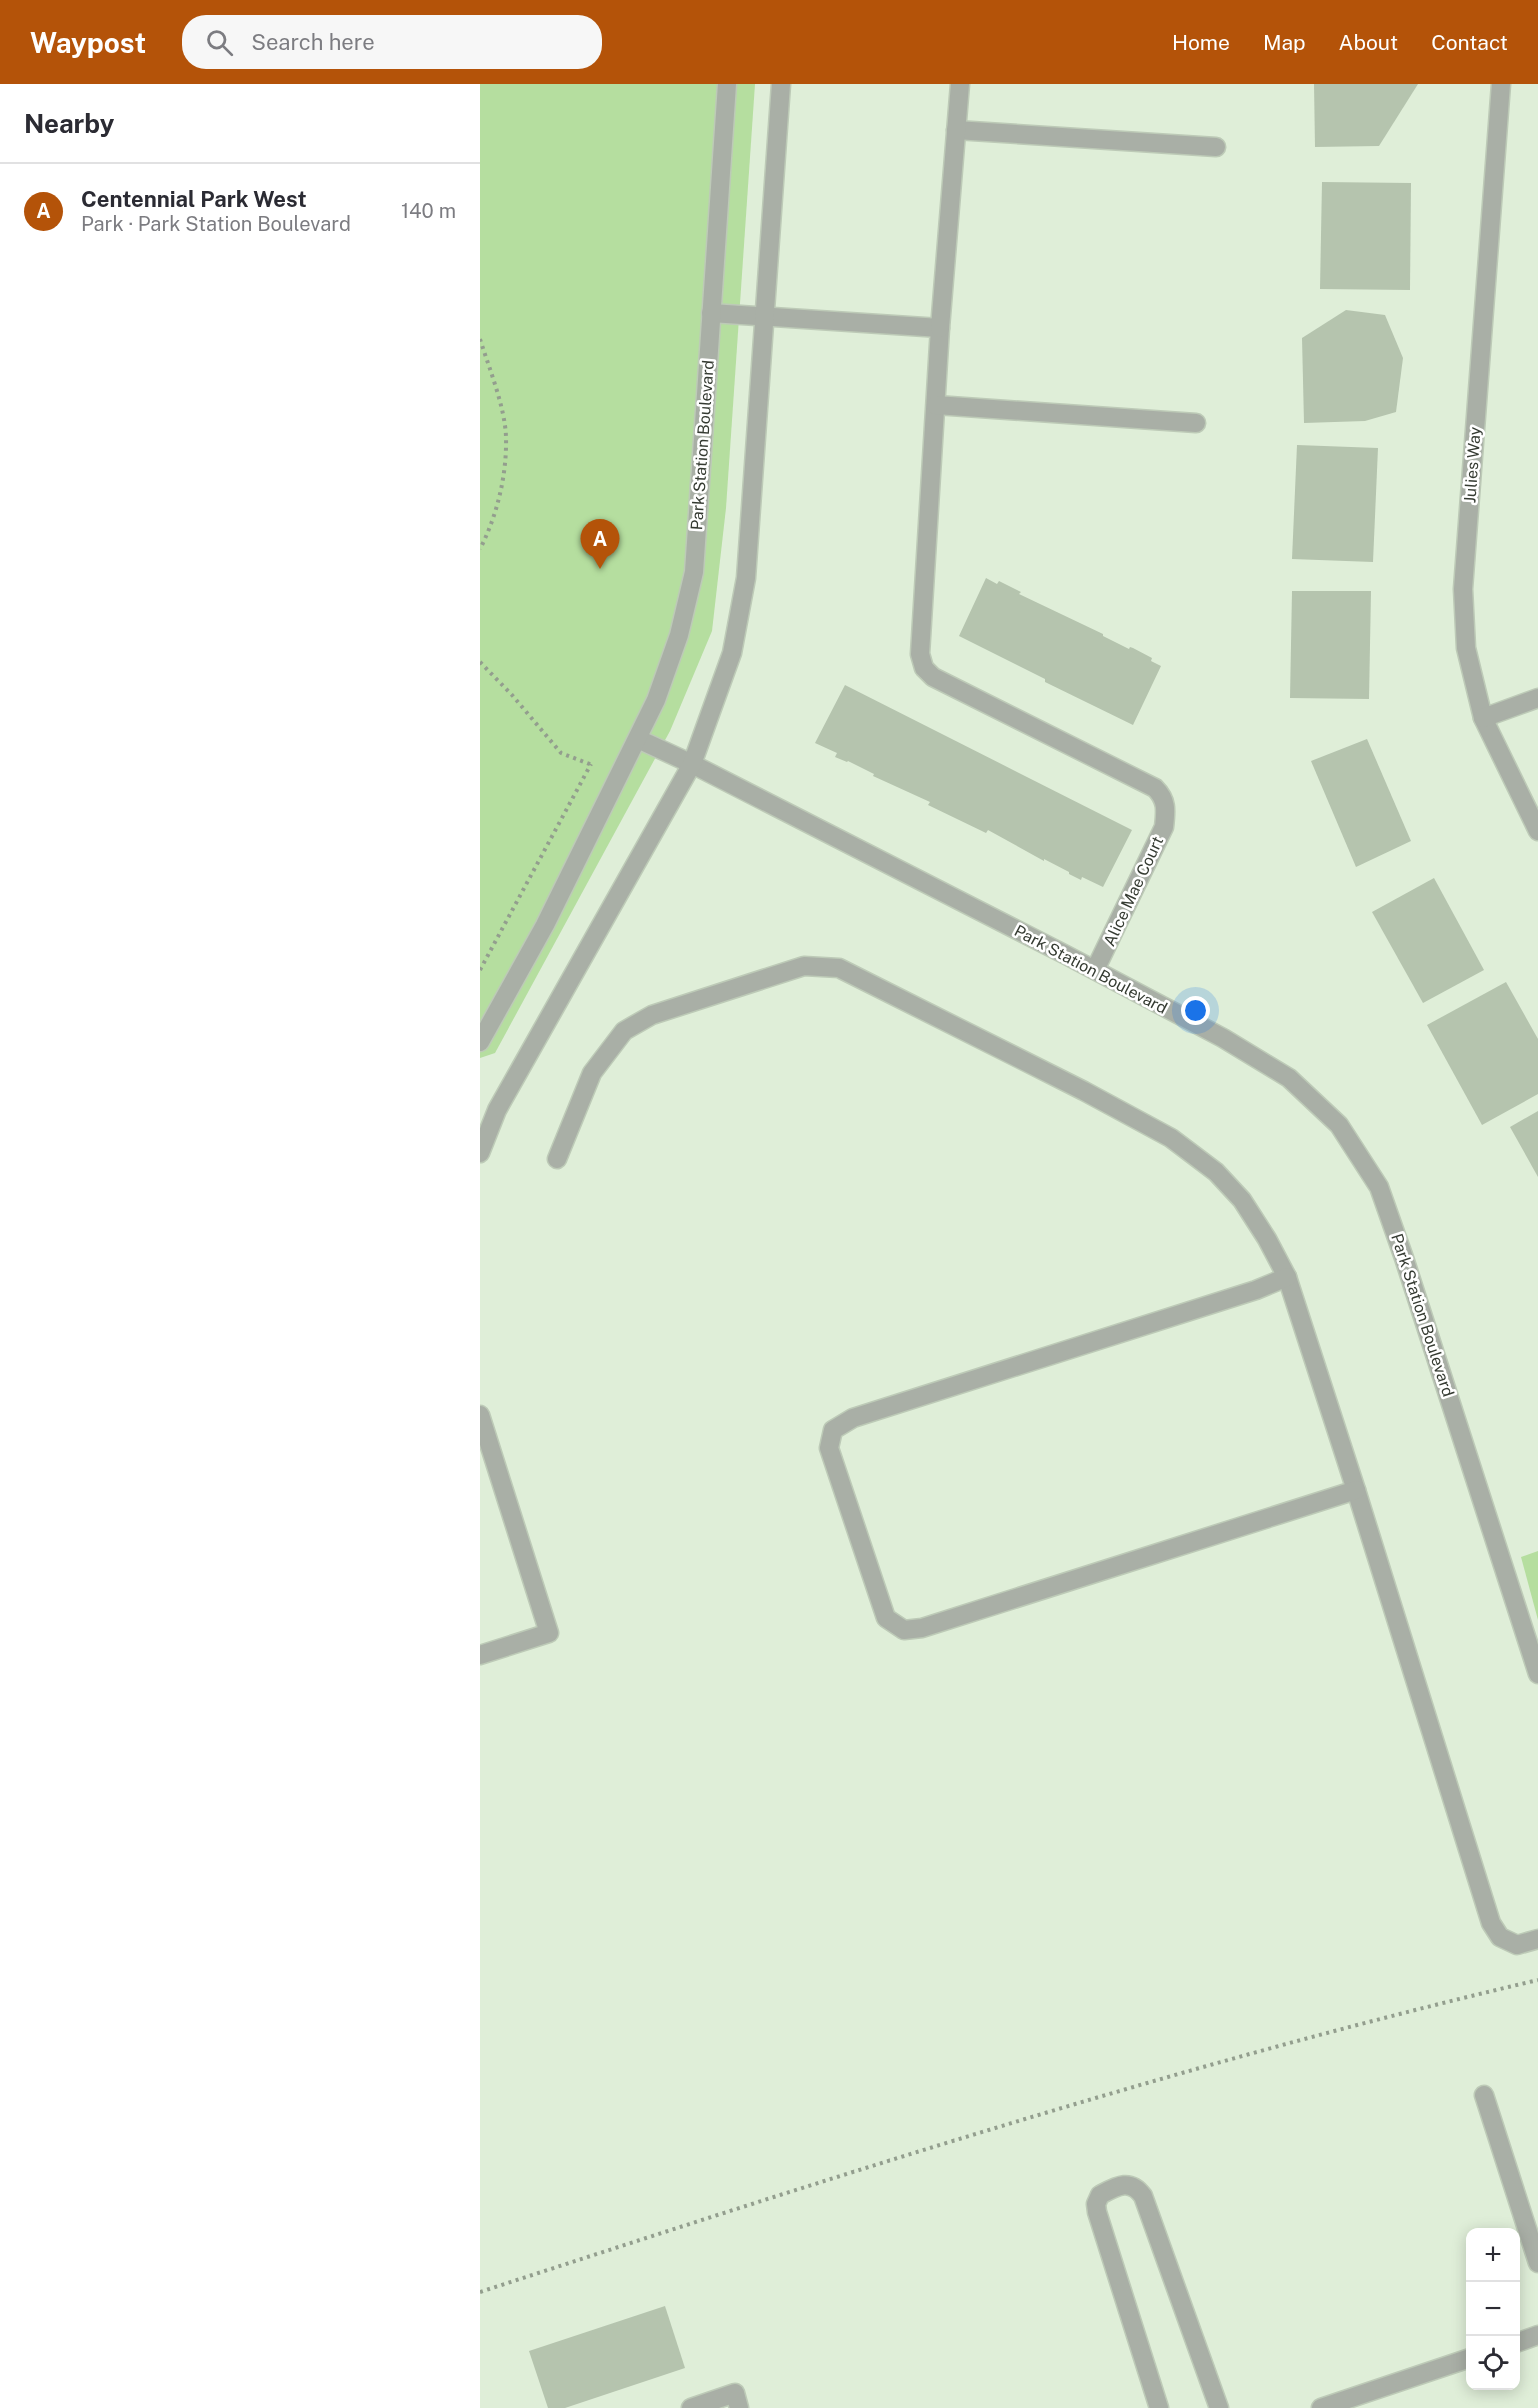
<!DOCTYPE html>
<meta charset="utf-8">
<style>
:root{--surface:#fff;--page:#f7f7f7;--text:#2b2b33;--muted:#7c7c81;--line:#e1e1e2;--accent:#b45309}
body{margin:0;font-family:"Public Sans",sans-serif;background:var(--page);color:var(--text)}
.controls{position:absolute;right:18px;bottom:18px;display:grid;overflow:hidden;border-radius:12px;box-shadow:0 3px 15px #0003}
.controls button{width:54px;height:54px;display:grid;place-items:center;padding:0;border:0;border-bottom:2px solid var(--line);background:var(--surface);color:var(--text);font:30px sans-serif}
.you{position:absolute;left:716px;top:927px;width:21px;height:21px;margin:-15px;border:4px solid #fff;border-radius:50%;background:#1a73e8;box-shadow:0 0 0 9px #1a73e833}
.badge{display:grid;place-items:center;width:39px;height:39px;border-radius:50%;background:var(--accent);color:#fff;font-size:20px;font-weight:700}
.pin{position:absolute;translate:-50% -50px;filter:drop-shadow(0 2px 3px #0008)}
.pin::after{content:'';position:absolute;top:32px;width:21px;height:18px;background:inherit;clip-path:polygon(0 0,100% 0,50% 100%)}
.list{margin:0;padding:0;list-style:none}
h2{display:flex;justify-content:space-between;align-items:center;height:78px;margin:0;padding:0 24px;font-size:26px}
h2 small{font-size:20px;font-weight:400;color:var(--muted)}
.list li{display:grid;grid-template-columns:39px 1fr auto;gap:18px;align-items:center;box-sizing:border-box;height:96px;padding:0 24px;border-top:2px solid var(--line)}
.list b{display:block;font-size:22px;white-space:nowrap}
.list p{margin:0;font-size:20px;white-space:nowrap;color:var(--muted)}
.list em{font-size:20px;font-style:normal;color:var(--muted)}
.icon{flex:none;width:33px;height:33px;fill:none;stroke:currentColor;stroke-width:2;stroke-linecap:round;stroke-linejoin:round}
.map{position:relative;flex:none;width:1058px;height:2324px;overflow:hidden}
header{display:flex;align-items:center;gap:36px;box-sizing:border-box;height:84px;padding:0 30px;background:var(--accent);color:#fff}
header strong{font-size:28px}
nav{display:flex;gap:33px;margin-inline-start:auto;font-size:21px}
.search{width:420px;height:54px;background:var(--page);display:flex;align-items:center;gap:15px;box-sizing:border-box;padding:0 21px;border-radius:24px;color:var(--muted);font-size:22px}
main{display:flex}
aside{flex:1;background:var(--surface)}
.map>svg:first-child{display:block}
.green{fill:#b5de9f}
.building{fill:#b5c4ae}
.lines{fill:none;stroke-linecap:round;stroke-linejoin:round}
.minor-casing{stroke:#bdcab7;stroke-width:21}
.path{stroke:#939e8e;stroke-width:4;stroke-dasharray:3 4.5;stroke-linecap:butt}
.minor{stroke:#a9afa6;stroke-width:18}
.labels{text-anchor:middle;stroke-width:5;stroke-linejoin:round;paint-order:stroke}
.street-label{font-size:16px;fill:#353b32;stroke:#fff}
</style>
<header>
<strong>Waypost</strong>
<div class="search"><svg class="icon" aria-label="search" viewBox="0 0 24 24"><circle cx="10" cy="10" r="6"/><path d="M15 15l6 6"/></svg>Search here</div>
<nav><a>Home</a><a>Map</a><a>About</a><a>Contact</a></nav>
</header>
<main>
<aside>
<h2>Nearby<small></small></h2>
<ul class="list">
<li><span class="badge">A</span><div><b>Centennial Park West</b><p>Park · Park Station Boulevard</p></div><em>140 m</em></li>
</ul>
</aside>
<div class="map">
<svg width="1058" height="2324" viewBox="0 0 1058 2324">
<rect width="100%" height="100%" fill="#dfeed8"/>
<g class="green">
<polygon points="0,0 275,0 246,424 232,547 190,647 15,969 0,974"/>
<polygon points="1058,1467 1058,1536 1041,1473"/>
</g>
<g class="building">
<polygon points="834,0 938,0 899,62 835,63"/>
<polygon points="842,98 931,99 930,206 840,205"/>
<polygon points="866,226 905,231 923,274 916,328 885,337 824,339 822,254"/>
<polygon points="817,361 898,364 893,478 812,475"/>
<polygon points="506,494 517,500 519,497 541,508 539,510 623,550 623,552 649,565 650,563 653,564 672,574 671,577 681,582 653,641 565,598 565,595 479,552"/>
<polygon points="812,507 891,507 889,615 810,614"/>
<polygon points="365,601 652,746 623,803 602,793 601,796 589,790 589,788 564,775 564,777 508,746 506,749 448,721 450,718 393,692 394,690 368,677 367,678 355,673 357,669 335,659"/>
<polygon points="887,655 931,757 876,783 831,677"/>
<polygon points="954,794 1004,886 943,919 892,828"/>
<polygon points="1026,898 1058,955 1058,1010 1002,1041 947,941"/>
<polygon points="1058,1027 1058,1093 1030,1043"/>
<polygon points="185,2222 205,2284 85,2324 68,2324 49,2267"/>
</g>
<g class="lines">
<g class="minor-casing">
<g id="minor">
<polyline points="1021,0 983,505 986,564 1003,634 1058,747"/>
<polyline points="476,46 736,63"/>
<path d="M231,229L460,244L440,570L444,584L453,593L675,704C687,716 686,726 684,743L615,886"/>
<polyline points="460,244 480,0"/>
<polyline points="456,321 716,339"/>
<polyline points="1003,634 1058,614"/>
<polyline points="158,655 212,680 586,871 743,954 809,994 859,1041 899,1103 924,1174 1058,1590"/>
<polyline points="0,958 65,841 176,616 199,551 214,488 247,0"/>
<polyline points="0,1069 17,1026 212,680 252,569 266,494 301,0"/>
<polyline points="77,1075 112,989 144,947 172,931 324,882 359,884 604,1007 691,1054 736,1088 762,1116 787,1155 807,1193 876,1406 1011,1839 1020,1853 1037,1861 1058,1855"/>
<polyline points="807,1193 776,1206 373,1334 353,1346 349,1364 406,1534 424,1546 442,1544 876,1406"/>
<polyline points="0,1331 69,1549 0,1571"/>
<polyline points="1004,2011 1058,2179"/>
<polyline points="1036,2259 1058,2251"/>
<polyline points="211,2324 255,2309 259,2324"/>
<path d="M679,2324L617,2128L616,2120L620,2111C637,2102 650,2094 663,2112L739,2324"/>
<polyline points="841,2324 990,2274"/>
</g>
</g>
<g class="path">
<path d="M0,255C9,284 25,323 26,353C27,391 17,432 0,465"/>
<polyline points="0,578 32,611 81,669 112,681"/>
<polyline points="0,886 111,680"/>
<path d="M0,2208C350,2094 700,1980 1058,1896"/>
</g>
<use href="#minor" class="minor"/>
</g>
<g class="labels">
<g class="street-label">
<text transform="translate(222 361) rotate(-86)" y="6">Park Station Boulevard</text>
<text transform="translate(992 381) rotate(-86)" y="6">Julies Way</text>
<text transform="translate(653 807) rotate(-65)" y="6">Alice Mae Court</text>
<text transform="translate(611 885) rotate(28)" y="6">Park Station Boulevard</text>
<text transform="translate(943 1231) rotate(72)" y="6">Park Station Boulevard</text>
</g>
</g>
</svg>
<div class="controls">
<button>+</button>
<button>−</button>
<button><svg class="icon" aria-label="locate" viewBox="0 0 24 24"><circle cx="12" cy="12" r="6"/><path d="M12 2v4M12 18v4M2 12h4M18 12h4"/></svg></button>
</div>
<div class="you"></div>
<div class="pin badge" style="left:120px;top:485px">A</div>
</div>
</main>
